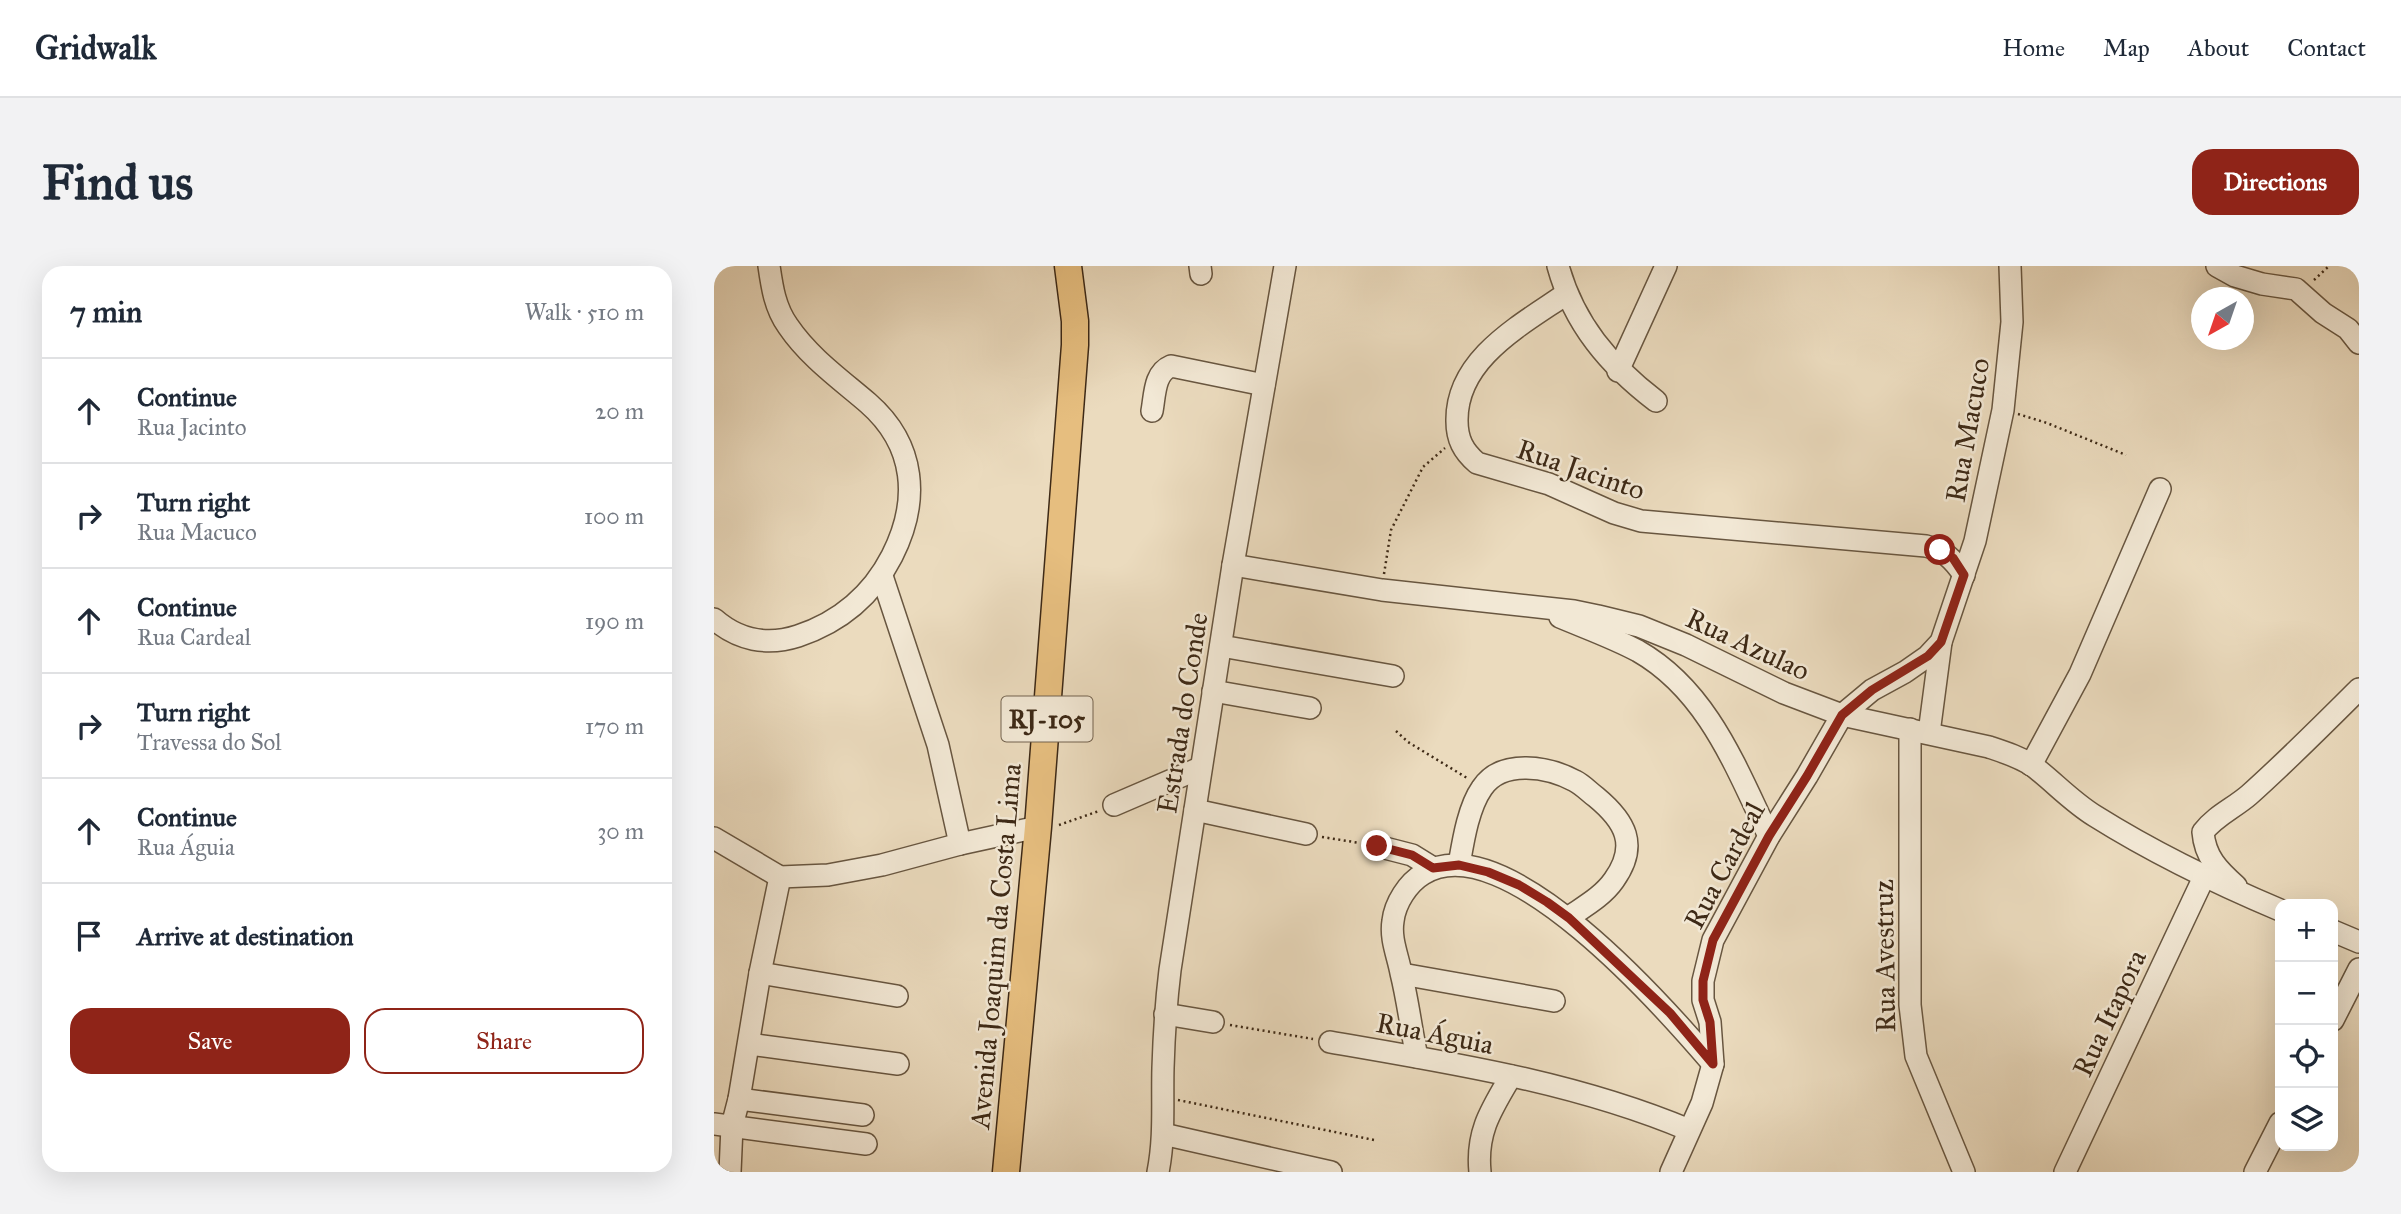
<!DOCTYPE html>
<meta charset="utf-8">
<style>
:root{--surface:#fff;--page:#f2f2f3;--text:#1f2937;--muted:#747a83;--line:#e0e1e3;--accent:#8f2418}
body{margin:0;font-family:"IM FELL Great Primer",serif;background:var(--page);color:var(--text)}
.controls{position:absolute;right:21px;bottom:21px;display:grid;overflow:hidden;border-radius:14px;box-shadow:0 7px 28px #0002}
.controls button{width:63px;height:63px;display:grid;place-items:center;padding:0;border:0;border-bottom:2px solid var(--line);background:var(--surface);color:var(--text);font:35px sans-serif}
.compass{position:absolute;left:1477px;top:21px;width:63px;height:63px;border-radius:50%;background:var(--surface);box-shadow:0 7px 28px #0002;rotate:220deg}
.stop{position:absolute;width:21px;height:21px;margin:-16px;border:5px solid #8f2418;border-radius:50%;background:#fff}
.stop.end{background:#8f2418;border-color:#fff;box-shadow:0 2px 7px #0008}
.list{margin:0;padding:0;list-style:none}
h2{display:flex;justify-content:space-between;align-items:center;height:91px;margin:0;padding:0 28px;font-size:30px}
h2 small{font-size:23px;font-weight:400;color:var(--muted)}
.list li{display:grid;grid-template-columns:46px 1fr auto;gap:21px;align-items:center;box-sizing:border-box;height:105px;padding:0 28px;border-top:2px solid var(--line)}
.list b{display:block;font-size:26px;white-space:nowrap}
.list p{margin:0;font-size:23px;white-space:nowrap;color:var(--muted)}
.list em{font-size:23px;font-style:normal;color:var(--muted)}
.actions{display:flex;gap:14px;padding:21px 28px}
.actions a{flex:1;padding:16px 0;border:2px solid var(--accent);border-radius:21px;text-align:center;font-size:24px;color:var(--accent)}
.actions .main{background:var(--accent);color:#fff}
.icon{flex:none;width:38px;height:38px;fill:none;stroke:currentColor;stroke-width:2;stroke-linecap:round;stroke-linejoin:round}
.map{position:relative;flex:none;width:1645px;height:906px;overflow:hidden;border-radius:21px}
header{display:flex;align-items:center;gap:42px;box-sizing:border-box;height:98px;padding:0 35px;background:var(--surface);border-bottom:2px solid var(--line)}
header strong{font-size:33px}
nav{display:flex;gap:38px;margin-inline-start:auto;font-size:24px}
.intro{display:flex;align-items:center;justify-content:space-between;box-sizing:border-box;height:168px;padding:0 42px}
h1{margin:0;font-size:49px}
.button{padding:18px 32px;border-radius:21px;background:var(--accent);color:#fff;font-size:24px;font-weight:700}
main{display:flex;gap:42px;padding:0 42px}
aside{flex:1;background:var(--surface);border-radius:21px;box-shadow:0 7px 28px #0002}
.map>svg:first-child{display:block}
.lines{fill:none;stroke-linecap:round;stroke-linejoin:round}
.minor-casing{stroke:#685640;stroke-width:24}
.major-casing{stroke:#3d2916;stroke-width:29}
.path{stroke:#3d2916;stroke-width:2.5;stroke-dasharray:2 3.5;stroke-linecap:butt}
.minor{stroke:#f2e8d5;stroke-width:21}
.major{stroke:#e6be7f;stroke-width:26}
.route{stroke:#8f2418;stroke-width:9}
.labels{text-anchor:middle;stroke-width:5;stroke-linejoin:round;paint-order:stroke}
.shield{fill:#f2e8d5;stroke:#73624f;stroke-width:2}
.shield-label{font-size:26px;font-weight:bold;fill:#3d2916}
.street-label{font-size:28px;fill:#3d2916;stroke:#f2e8d5}
</style>
<header>
<strong>Gridwalk</strong>
<nav><a>Home</a><a>Map</a><a>About</a><a>Contact</a></nav>
</header>
<div class="intro"><h1>Find us</h1><a class="button">Directions</a></div>
<main>
<aside>
<h2>7 min<small>Walk · 510 m</small></h2>
<ul class="list">
<li><svg class="icon" aria-label="ahead" viewBox="0 0 24 24"><path d="M12 20V5M6 11l6-6 6 6"/></svg><div><b>Continue</b><p>Rua Jacinto</p></div><em>20 m</em></li>
<li><svg class="icon" aria-label="right" viewBox="0 0 24 24"><path d="M7 20v-9h11M14 6l5 5-5 5"/></svg><div><b>Turn right</b><p>Rua Macuco</p></div><em>100 m</em></li>
<li><svg class="icon" aria-label="ahead" viewBox="0 0 24 24"><path d="M12 20V5M6 11l6-6 6 6"/></svg><div><b>Continue</b><p>Rua Cardeal</p></div><em>190 m</em></li>
<li><svg class="icon" aria-label="right" viewBox="0 0 24 24"><path d="M7 20v-9h11M14 6l5 5-5 5"/></svg><div><b>Turn right</b><p>Travessa do Sol</p></div><em>170 m</em></li>
<li><svg class="icon" aria-label="ahead" viewBox="0 0 24 24"><path d="M12 20V5M6 11l6-6 6 6"/></svg><div><b>Continue</b><p>Rua Águia</p></div><em>30 m</em></li>
<li><svg class="icon" aria-label="arrive" viewBox="0 0 24 24"><path d="M6 21V4h12l-3 4 3 4H6"/></svg><div><b>Arrive at destination</b></div></li>
</ul>
<div class="actions"><a class="main">Save</a><a>Share</a></div>
</aside>
<div class="map">
<svg width="1645" height="906" viewBox="0 0 1645 906">
<rect width="100%" height="100%" fill="#ebdbbe"/>
<filter id="stains"><feTurbulence type="fractalNoise" baseFrequency=".00286" numOctaves="4"/><feColorMatrix values="0 0 0 0 .2 0 0 0 0 .09 0 0 0 0 .02 0 0 0 .5 -.17"/></filter>
<radialGradient id="worn" r=".72"><stop offset=".6" stop-color="#630" stop-opacity="0"/><stop offset="1" stop-color="#630" stop-opacity=".3"/></radialGradient>
<g class="lines">
<g class="minor-casing">
<g id="minor">
<polyline points="486,0 487,8"/>
<path d="M844,0C860,58 895,99 942,135"/>
<polyline points="1503,0 1521,10 1548,18 1582,23 1609,47 1634,63 1645,77"/>
<path d="M852,28C807,59 742,93 743,155C743,173 749,185 763,197L835,218L900,247L927,255L1212,280C1231,285 1239,293 1250,309"/>
<polyline points="904,105 952,0"/>
<path d="M438,145C441,129 440,107 457,100L550,119"/>
<path d="M519,299L668,324L860,345L884,350L925,360L972,379L1070,427L1128,449L1275,481C1290,486 1306,491 1319,500C1340,516 1358,536 1381,550C1440,587 1502,617 1566,644"/>
<polyline points="168,310 224,479 246,578"/>
<path d="M846,351C872,362 900,372 924,385C994,425 1022,502 1055,570"/>
<path d="M0,353C24,374 53,380 84,370C126,356 158,329 178,290C206,235 202,179 154,137C126,113 95,91 74,60C61,42 58,21 55,0"/>
<polyline points="507,380 679,410"/>
<polyline points="499,425 596,442"/>
<polyline points="1196,463 1196,739 1202,790 1250,906"/>
<polyline points="1215,467 1227,376"/>
<polyline points="1317,499 1366,408 1446,223"/>
<polyline points="400,539 486,502"/>
<polyline points="481,544 592,568"/>
<polyline points="0,572 66,611 114,609 168,599 246,578 324,561"/>
<polyline points="663,580 698,589 719,602"/>
<path d="M745,599C749,576 754,542 768,522C788,492 835,501 861,515C869,519 875,526 882,531C911,555 925,579 900,614C889,630 871,640 855,651"/>
<path d="M1522,620C1504,604 1491,591 1489,566C1501,550 1520,542 1535,529C1573,495 1609,459 1645,423"/>
<polyline points="1619,665 1645,676"/>
<polyline points="46,707 183,730"/>
<polyline points="688,708 840,735"/>
<polyline points="451,748 499,756"/>
<polyline points="1619,754 1645,703"/>
<path d="M616,776C737,797 861,816 975,864"/>
<polyline points="35,778 184,798"/>
<path d="M703,791C697,763 694,735 687,707C684,690 676,673 679,655C681,637 694,617 709,608C790,557 952,743 999,798"/>
<polyline points="25,833 149,849"/>
<polyline points="0,858 152,878"/>
<polyline points="449,868 617,906"/>
<polyline points="16,906 18,860 25,833 46,707 66,611"/>
<path d="M444,906C451,871 448,837 449,802C450,769 452,737 456,704L519,299L571,0"/>
<path d="M766,906C762,866 777,844 797,810"/>
<polyline points="957,906 988,837 999,798 996,756 989,734 989,715 999,674 1055,570 1093,510 1128,449 1158,424 1191,406 1214,390 1227,376 1261,275 1289,144 1298,56 1296,0"/>
<polyline points="1351,906 1490,611"/>
<polyline points="1541,906 1566,857"/>
</g>
</g>
<g class="major-casing">
<polyline id="major" points="292,906 324,561 361,79 361,55 354,0"/>
</g>
<g class="path">
<polyline points="1600,14 1615,0"/>
<polyline points="1304,148 1333,157 1412,189"/>
<polyline points="670,308 677,264 709,201 731,182"/>
<polyline points="682,465 694,476 753,512"/>
<polyline points="345,559 385,545"/>
<polyline points="608,571 646,577"/>
<polyline points="516,759 599,773"/>
<polyline points="464,834 660,874"/>
</g>
<use href="#minor" class="minor"/>
<use href="#major" class="major"/>
</g>
<g class="lines">
<polyline class="route" points="663,580 698,589 719,602 745,599 774,606 805,619 833,636 855,652 956,747 999,798 996,756 989,734 989,715 999,674 1055,570 1093,510 1128,449 1158,424 1214,390 1227,376 1250,309 1239,292 1226,284"/>
</g>
<g class="labels">
<rect class="shield" x="287.5" y="430.5" width="91" height="45" rx="5"/>
<g class="shield-label">
<text x="333" y="462">RJ-105</text>
</g>
<g class="street-label">
<text transform="translate(1253 164) rotate(-80)" y="10">Rua Macuco</text>
<text transform="translate(867 203) rotate(19)" y="10">Rua Jacinto</text>
<text transform="translate(1034 378) rotate(25)" y="10">Rua Azulao</text>
<text transform="translate(468 447) rotate(-81)" y="10">Estrada do Conde</text>
<text transform="translate(1010 599) rotate(-62)" y="10">Rua Cardeal</text>
<text transform="translate(281 680) rotate(-85)" y="10">Avenida Joaquim da Costa Lima</text>
<text transform="translate(1170 690) rotate(-91)" y="10">Rua Avestruz</text>
<text transform="translate(1395 747) rotate(-65)" y="10">Rua Itapora</text>
<text transform="translate(721 767) rotate(11)" y="10">Rua Águia</text>
</g>
</g>
<rect width="100%" height="100%" filter="url(#stains)"/>
<rect width="100%" height="100%" fill="url(#worn)"/>
</svg>
<div class="controls">
<button>+</button>
<button>−</button>
<button><svg class="icon" aria-label="locate" viewBox="0 0 24 24"><circle cx="12" cy="12" r="6"/><path d="M12 2v4M12 18v4M2 12h4M18 12h4"/></svg></button>
<button><svg class="icon" aria-label="layers" viewBox="0 0 24 24"><path d="M12 4l9 5-9 5-9-5zM3 14l9 5 9-5"/></svg></button>
</div>
<svg class="compass" viewBox="-18 -18 36 36"><path d="M0-13l5 13h-10z" fill="#e53935"/><path d="M0 13l5-13h-10z" fill="#747a83"/></svg>
<div class="stop" style="left:1226px;top:284px"></div>
<div class="stop end" style="left:663px;top:580px"></div>
</div>
</main>
